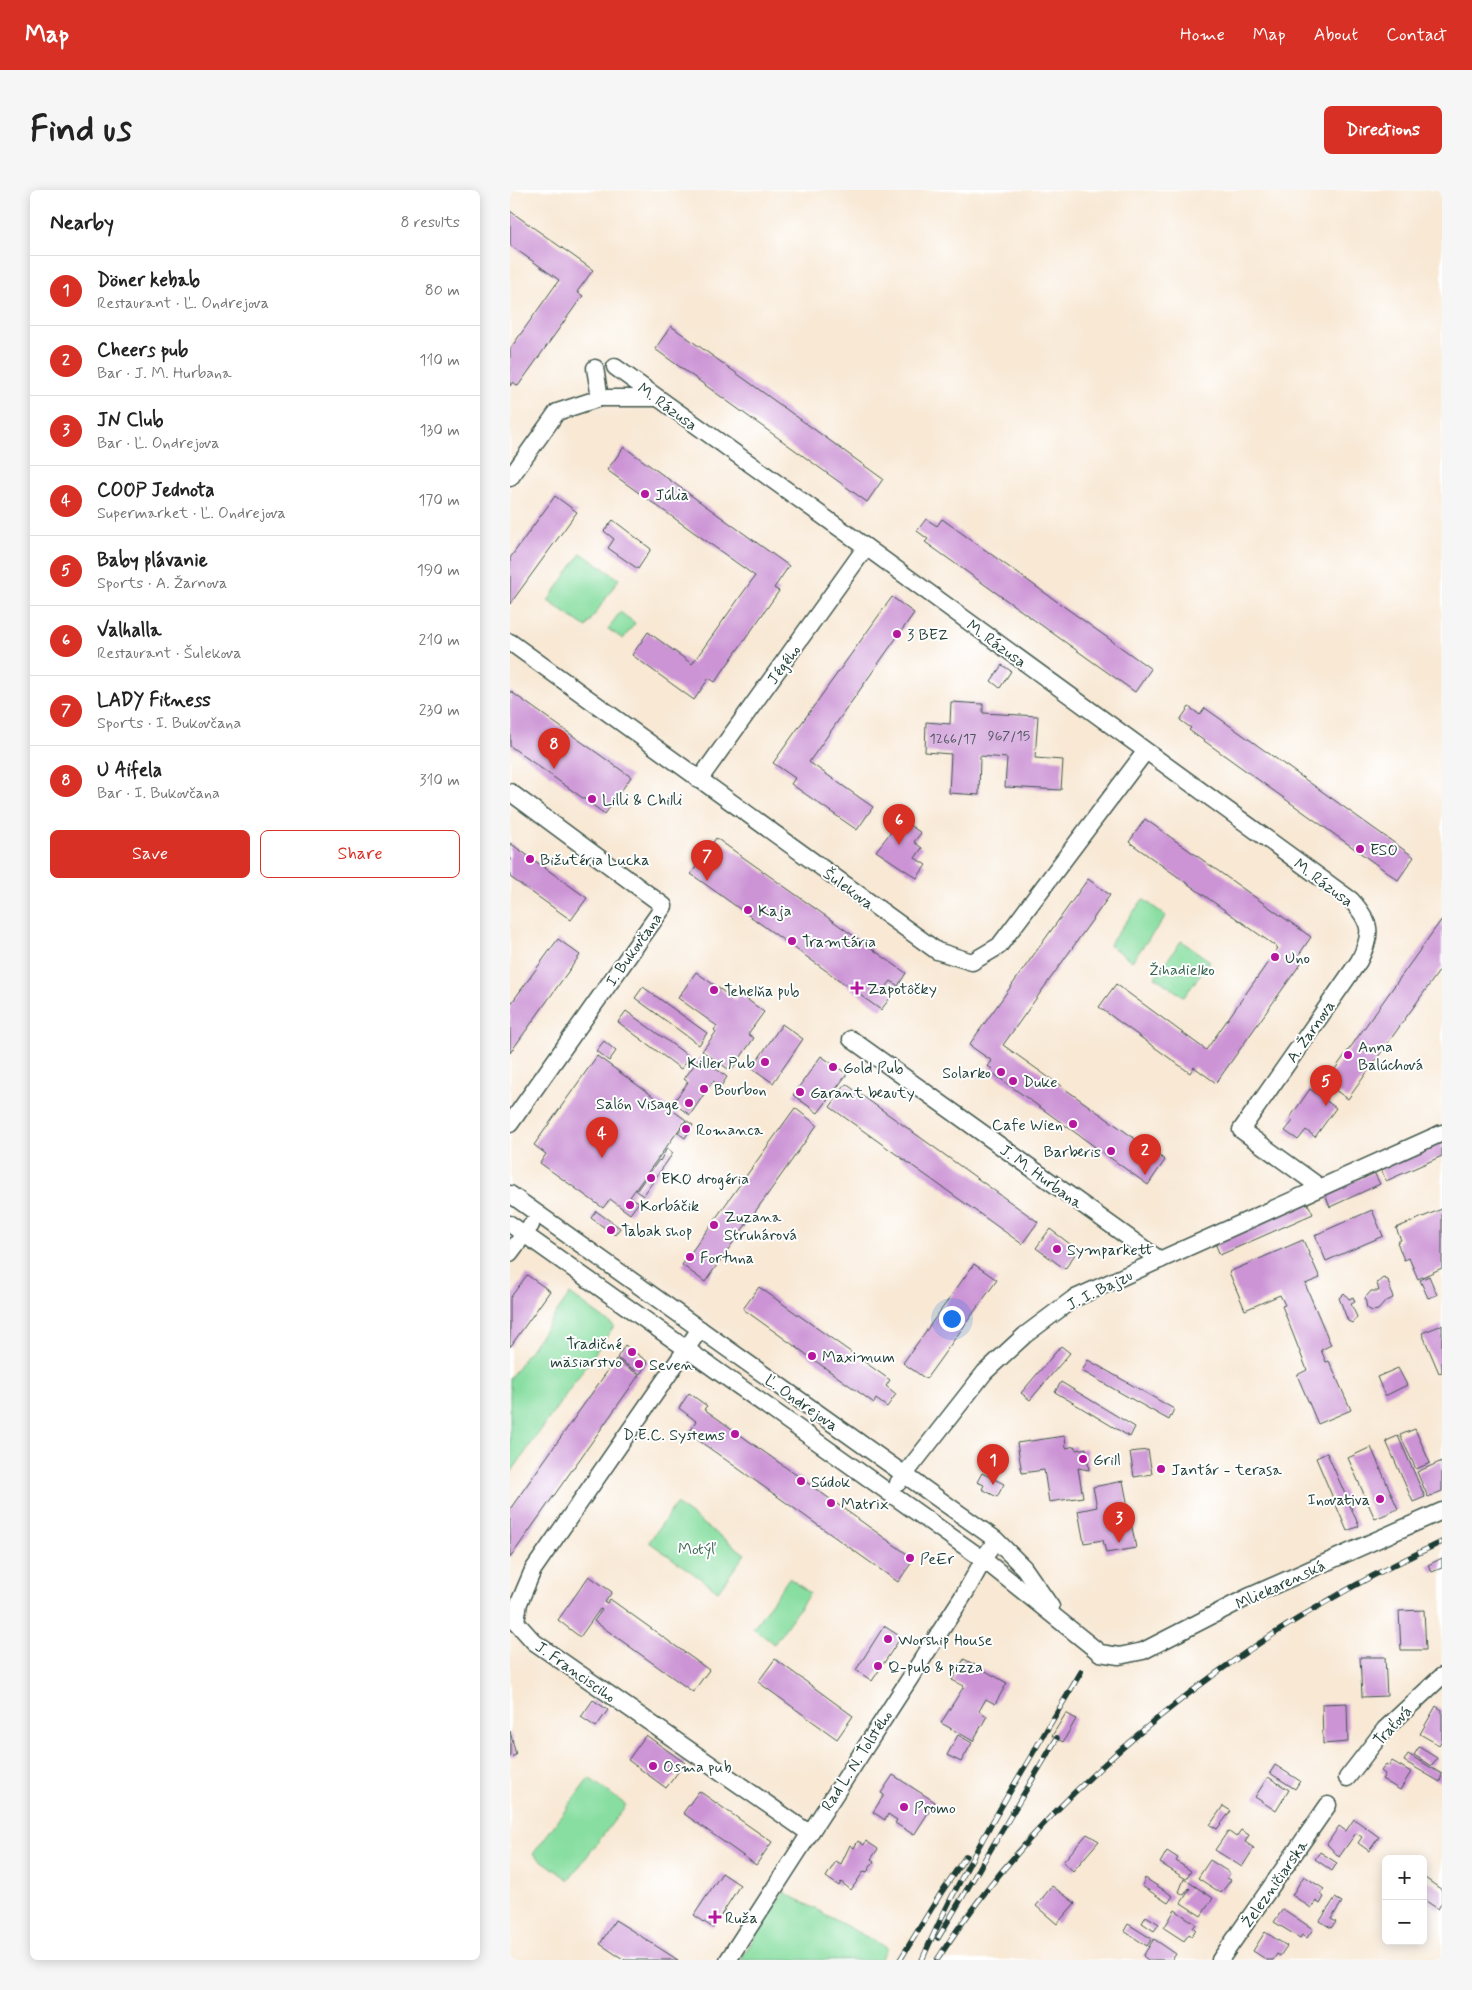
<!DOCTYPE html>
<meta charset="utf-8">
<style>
:root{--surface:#fff;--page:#f6f6f6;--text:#222;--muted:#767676;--line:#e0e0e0;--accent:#d93025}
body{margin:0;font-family:Mynerve,sans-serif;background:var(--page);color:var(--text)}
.controls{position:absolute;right:15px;bottom:15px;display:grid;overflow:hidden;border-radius:8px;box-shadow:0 2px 12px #0003}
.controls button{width:45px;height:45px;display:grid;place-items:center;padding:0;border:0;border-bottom:1px solid var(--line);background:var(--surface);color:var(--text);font:25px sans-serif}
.you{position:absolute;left:441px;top:1128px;width:18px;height:18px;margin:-12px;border:4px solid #fff;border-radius:50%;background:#1a73e8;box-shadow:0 0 0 8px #1a73e833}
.badge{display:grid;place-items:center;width:32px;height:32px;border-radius:50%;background:var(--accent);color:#fff;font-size:16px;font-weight:700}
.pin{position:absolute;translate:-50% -41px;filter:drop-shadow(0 1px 2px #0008)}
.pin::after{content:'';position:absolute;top:26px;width:18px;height:15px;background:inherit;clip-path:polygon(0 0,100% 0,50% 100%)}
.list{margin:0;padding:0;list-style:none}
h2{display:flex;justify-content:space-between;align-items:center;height:65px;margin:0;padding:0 20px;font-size:21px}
h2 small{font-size:16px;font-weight:400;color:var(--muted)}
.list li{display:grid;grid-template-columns:32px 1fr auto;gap:15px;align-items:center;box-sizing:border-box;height:70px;padding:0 20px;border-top:1px solid var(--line)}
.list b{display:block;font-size:19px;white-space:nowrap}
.list p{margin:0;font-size:16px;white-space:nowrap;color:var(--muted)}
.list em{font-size:16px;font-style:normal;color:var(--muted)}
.actions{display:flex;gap:10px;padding:15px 20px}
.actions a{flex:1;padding:11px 0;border:1px solid var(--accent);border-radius:8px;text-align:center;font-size:18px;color:var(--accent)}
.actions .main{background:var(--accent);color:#fff}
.map{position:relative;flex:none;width:932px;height:1770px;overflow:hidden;border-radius:8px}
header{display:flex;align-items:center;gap:30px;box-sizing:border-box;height:70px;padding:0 25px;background:var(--accent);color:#fff}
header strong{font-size:24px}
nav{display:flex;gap:28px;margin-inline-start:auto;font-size:18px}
.intro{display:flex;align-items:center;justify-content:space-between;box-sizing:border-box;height:120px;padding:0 30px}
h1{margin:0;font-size:35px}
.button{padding:12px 22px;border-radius:8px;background:var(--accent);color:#fff;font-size:18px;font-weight:700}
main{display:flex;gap:30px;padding:0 30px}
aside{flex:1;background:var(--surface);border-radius:8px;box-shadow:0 2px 12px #0003}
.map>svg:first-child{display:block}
.green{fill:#88dea1;stroke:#548e6a}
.building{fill:#cc94d5}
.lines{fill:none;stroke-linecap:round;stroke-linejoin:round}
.street-casing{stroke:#40574c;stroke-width:19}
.street{stroke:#fff;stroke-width:16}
.rail-casing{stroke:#1f3d34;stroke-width:5.5}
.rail{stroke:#fff;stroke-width:4;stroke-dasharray:11;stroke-linecap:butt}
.poi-dot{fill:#b5179e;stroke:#fff;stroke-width:2}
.labels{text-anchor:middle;stroke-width:4;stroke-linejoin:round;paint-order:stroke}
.number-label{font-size:14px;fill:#4a535c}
.street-label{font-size:16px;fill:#1f3d34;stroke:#fff}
.poi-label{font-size:16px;fill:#1f3d34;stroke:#fff;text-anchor:start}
.park-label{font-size:16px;fill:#39654f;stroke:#fff}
</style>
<header>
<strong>Map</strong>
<nav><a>Home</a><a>Map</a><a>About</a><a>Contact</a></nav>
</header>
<div class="intro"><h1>Find us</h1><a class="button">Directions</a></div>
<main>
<aside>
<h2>Nearby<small>8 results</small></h2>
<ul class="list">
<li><span class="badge">1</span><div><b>Döner kebab</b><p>Restaurant · Ľ. Ondrejova</p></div><em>80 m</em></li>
<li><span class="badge">2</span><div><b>Cheers pub</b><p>Bar · J. M. Hurbana</p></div><em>110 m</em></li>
<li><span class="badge">3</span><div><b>JN Club</b><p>Bar · Ľ. Ondrejova</p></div><em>130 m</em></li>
<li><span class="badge">4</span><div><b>COOP Jednota</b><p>Supermarket · Ľ. Ondrejova</p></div><em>170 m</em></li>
<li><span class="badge">5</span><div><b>Baby plávanie</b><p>Sports · A. Žarnova</p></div><em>190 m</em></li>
<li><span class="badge">6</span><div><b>Valhalla</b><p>Restaurant · Šulekova</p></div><em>210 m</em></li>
<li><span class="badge">7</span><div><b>LADY Fitness</b><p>Sports · I. Bukovčana</p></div><em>230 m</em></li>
<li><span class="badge">8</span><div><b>U Aifela</b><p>Bar · I. Bukovčana</p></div><em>310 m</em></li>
</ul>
<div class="actions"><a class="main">Save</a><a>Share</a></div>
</aside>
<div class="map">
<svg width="932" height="1770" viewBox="0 0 932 1770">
<rect width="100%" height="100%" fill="#fff"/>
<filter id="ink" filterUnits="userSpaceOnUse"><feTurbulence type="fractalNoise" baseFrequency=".02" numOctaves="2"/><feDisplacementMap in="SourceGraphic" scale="10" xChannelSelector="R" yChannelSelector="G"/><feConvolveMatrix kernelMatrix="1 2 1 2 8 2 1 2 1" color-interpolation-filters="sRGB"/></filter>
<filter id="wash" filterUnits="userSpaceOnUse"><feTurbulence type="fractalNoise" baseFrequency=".0096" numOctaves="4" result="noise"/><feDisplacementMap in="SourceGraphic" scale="20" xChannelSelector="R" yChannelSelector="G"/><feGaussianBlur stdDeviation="1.12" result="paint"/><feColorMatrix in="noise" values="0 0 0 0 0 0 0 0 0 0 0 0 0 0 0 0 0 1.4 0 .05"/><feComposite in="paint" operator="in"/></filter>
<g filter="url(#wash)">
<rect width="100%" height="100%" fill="#f8e8d4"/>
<g class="green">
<polygon points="71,363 109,389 76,437 38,411"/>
<polygon points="110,422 125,433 113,449 98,439"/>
<polygon points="633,709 656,726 622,771 599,755"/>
<polygon points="671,751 700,771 674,807 645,787"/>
<polygon points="60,1104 104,1136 0,1284 0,1188"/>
<polygon points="166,1314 235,1364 208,1401 139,1352"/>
<polygon points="279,1388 300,1403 264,1454 243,1438"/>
<polygon points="79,1588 116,1615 59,1690 23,1664"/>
<polygon points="274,1702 377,1758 370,1770 230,1770"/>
</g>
<g id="blocks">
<g class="building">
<polygon points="0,21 83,80 67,102 73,106 71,108 8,196 3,192 0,196 0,159 49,90 0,55"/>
<polygon points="161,136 373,289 357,312 145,159"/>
<polygon points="114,257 279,376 264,398 269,401 205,492 199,488 184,510 122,465 138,442 182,474 245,386 97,280"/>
<polygon points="45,306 67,322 0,414 0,368"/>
<polygon points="416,329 427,336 432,329 641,479 625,502 415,352 418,349 407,341"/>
<polygon points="103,330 141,359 128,379 98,358 104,349 94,341"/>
<polygon points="382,407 404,423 299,572 363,617 347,640 281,594 285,588 263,573"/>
<polygon points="492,475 501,481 490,498 481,491"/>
<polygon points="0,501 121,587 95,624 0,556"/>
<polygon points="441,512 473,514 473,523 528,526 525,568 553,570 551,600 495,597 497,568 470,566 469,605 439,603 441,564 415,562 416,532 440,534"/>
<polygon points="679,517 690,525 695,518 904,667 888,690 679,540 681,538 670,530"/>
<polygon points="391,629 411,643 404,652 412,658 405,668 416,675 407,688 366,661"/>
<polygon points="635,629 801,747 786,769 791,773 706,893 684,877 680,883 589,817 606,794 696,860 768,758 619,652"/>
<polygon points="206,648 396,783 388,796 381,791 375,798 383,804 371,820 181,684"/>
<polygon points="0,653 77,708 61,730 0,687"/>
<polygon points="578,689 600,705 493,855 655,970 638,995 481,882 483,880 478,876 482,871 459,855"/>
<polygon points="932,729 932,777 838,909 815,893"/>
<polygon points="48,749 70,765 0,863 0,815"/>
<polygon points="186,782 225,810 230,804 254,822 238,844 244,848 221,881 192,861 206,842 204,840 207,836 168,808"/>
<polygon points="133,797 197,843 189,855 125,808"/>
<polygon points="116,821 180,867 171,879 108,832"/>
<polygon points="272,834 293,849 263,893 242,878"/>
<polygon points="94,851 106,861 99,871 86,861"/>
<polygon points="87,866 176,930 120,1007 129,1012 120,1024 100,1009 93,1018 30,973 36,964 24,955"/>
<polygon points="311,866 337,884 308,923 283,905"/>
<polygon points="190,867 217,887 211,896 203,891 180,925 163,913 178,892 174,889"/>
<polygon points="336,894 528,1032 512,1054 320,917"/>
<polygon points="800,899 826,918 805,947 796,940 788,950 775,941 783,931 779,929"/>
<polygon points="285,918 307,935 195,1092 172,1075"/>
<polygon points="177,931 183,935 175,948 168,943"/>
<polygon points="932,951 932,966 876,991 871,979"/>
<polygon points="157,958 163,963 133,1006 126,1001 149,970 150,971"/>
<polygon points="864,982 870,994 820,1017 815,1004"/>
<polygon points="797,1012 803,1024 710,1065 705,1053"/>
<polygon points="932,1019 932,1078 908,1089 899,1068 894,1070 887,1052 891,1050 886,1038"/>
<polygon points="862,1020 873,1046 816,1071 805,1045"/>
<polygon points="86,1021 110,1038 105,1045 81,1028"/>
<polygon points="540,1039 568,1060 555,1079 526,1058"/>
<polygon points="793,1050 810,1088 795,1094 821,1155 811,1160 816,1172 819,1171 841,1220 808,1234 787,1185 797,1180 772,1116 775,1115 770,1105 735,1120 719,1082"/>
<polygon points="464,1074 487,1090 416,1189 393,1173"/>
<polygon points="17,1085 40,1101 0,1157 0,1108"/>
<polygon points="919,1086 927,1105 918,1108 910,1090"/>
<polygon points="873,1088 878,1090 883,1108 875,1112 868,1120 862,1121 857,1118 855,1108 861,1101 869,1101 867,1093"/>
<polygon points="249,1097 380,1190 376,1196 386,1204 377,1217 366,1209 364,1213 233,1119"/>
<polygon points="834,1103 839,1109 843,1107 845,1112 841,1114 847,1127 842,1133 838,1131 829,1108"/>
<polygon points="932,1135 932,1182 929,1183 912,1143"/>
<polygon points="115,1155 138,1172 130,1184 107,1168"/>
<polygon points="551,1156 560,1163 520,1210 511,1203"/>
<polygon points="106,1169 129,1185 0,1368 0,1319"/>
<polygon points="578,1170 664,1219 659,1230 572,1181"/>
<polygon points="888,1178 897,1195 875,1206 867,1187"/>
<polygon points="551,1192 625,1237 620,1247 545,1202"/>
<polygon points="179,1203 197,1216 194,1219 404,1369 388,1392 178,1243 186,1231 169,1218"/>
<polygon points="905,1239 920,1273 906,1279 890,1245"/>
<polygon points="555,1246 556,1258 565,1256 566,1260 576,1258 579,1280 568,1278 573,1307 539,1312 534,1280 512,1283 507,1253"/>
<polygon points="888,1246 915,1307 903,1312 876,1251"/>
<polygon points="861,1257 888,1319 865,1329 838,1268"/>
<polygon points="638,1260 642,1284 624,1287 620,1262"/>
<polygon points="817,1263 849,1336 837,1341 806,1268"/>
<polygon points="932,1271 932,1301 918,1307 907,1282"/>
<polygon points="472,1283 494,1294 487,1307 472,1299 474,1295 467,1292"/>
<polygon points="613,1291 626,1358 596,1363 593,1350 574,1353 568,1321 587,1317 583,1297"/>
<polygon points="932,1368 932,1378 922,1382 918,1375"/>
<polygon points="79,1386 102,1402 95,1412 97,1413 100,1409 199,1480 183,1502 84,1431 92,1420 90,1419 70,1447 48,1430"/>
<polygon points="914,1420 916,1460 891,1460 889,1421"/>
<polygon points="374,1436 391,1447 362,1491 346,1480"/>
<polygon points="850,1467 875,1467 877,1506 852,1507"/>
<polygon points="265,1469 343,1526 327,1549 248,1492"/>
<polygon points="454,1469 497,1493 485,1514 476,1509 469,1521 477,1526 463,1551 431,1533 454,1496 442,1490"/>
<polygon points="83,1510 98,1520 86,1537 71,1527"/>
<polygon points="837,1513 838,1552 813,1554 812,1514"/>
<polygon points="926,1516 932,1520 932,1550 929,1555 910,1544"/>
<polygon points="556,1523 566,1529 553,1552 542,1546"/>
<polygon points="0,1541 6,1565 0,1567"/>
<polygon points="136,1545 175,1573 156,1598 118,1570"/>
<polygon points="448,1545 462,1553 451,1572 437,1565"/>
<polygon points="909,1557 927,1568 922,1576 904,1565"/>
<polygon points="898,1564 932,1584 930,1592 894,1571"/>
<polygon points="882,1571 901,1582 890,1600 872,1589 875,1584 871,1581 876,1574 879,1576"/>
<polygon points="765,1575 790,1591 785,1599 760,1583"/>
<polygon points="383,1585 425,1612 404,1645 385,1633 387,1630 378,1624 375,1630 363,1622 374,1605 371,1603"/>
<polygon points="758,1587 779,1600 766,1621 745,1607"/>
<polygon points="189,1601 262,1652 246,1675 173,1623"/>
<polygon points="713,1616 721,1621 707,1639 700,1635"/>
<polygon points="844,1629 869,1647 859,1661 848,1653 852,1647 846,1643 829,1667 817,1654 829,1636 836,1641"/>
<polygon points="731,1640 739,1645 735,1652 744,1658 732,1677 705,1660 718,1641 726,1647"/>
<polygon points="577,1644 589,1651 563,1681 553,1672"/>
<polygon points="348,1651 354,1655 356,1651 368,1659 361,1669 364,1671 357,1682 354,1681 341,1700 331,1692 329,1696 316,1687 326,1671 331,1674 340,1655 344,1658"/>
<polygon points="657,1661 668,1668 666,1671 681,1681 676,1689 650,1673"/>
<polygon points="810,1662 827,1673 822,1681 805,1669"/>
<polygon points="700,1670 720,1683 717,1688 721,1690 711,1703 688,1688"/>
<polygon points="212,1683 230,1695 203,1738 184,1725"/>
<polygon points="794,1686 814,1699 810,1704 814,1707 810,1714 806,1711 801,1718 782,1705"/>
<polygon points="635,1688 663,1706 658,1713 632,1696"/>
<polygon points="915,1688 932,1700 932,1712 928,1719 913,1709 913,1692"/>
<polygon points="674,1689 703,1708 691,1726 671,1713 680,1699 679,1698 674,1705 669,1702"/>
<polygon points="542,1696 565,1713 547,1734 526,1716"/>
<polygon points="825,1708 832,1712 821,1729 826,1732 821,1738 810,1731"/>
<polygon points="773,1719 803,1739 797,1748 792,1745 790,1748 764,1732"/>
<polygon points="665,1720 686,1734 683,1738 686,1739 682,1746 679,1744 674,1751 654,1738"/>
<polygon points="636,1726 649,1734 644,1741 632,1733"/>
<polygon points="105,1730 118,1738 168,1770 115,1770 105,1764 90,1754"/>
<polygon points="618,1734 642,1749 637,1756 614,1741"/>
<polygon points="755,1742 777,1756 770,1766 767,1764 763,1770 757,1770 743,1761"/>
<polygon points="644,1749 666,1764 662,1770 638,1770 633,1766"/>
</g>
</g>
</g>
<g filter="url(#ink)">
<use href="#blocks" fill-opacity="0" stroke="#40574c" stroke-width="1"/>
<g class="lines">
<g class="street-casing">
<g id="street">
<path d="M105,177L356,357L841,710C862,733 863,743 849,771L731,940L810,997"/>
<polyline points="85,178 90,208"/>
<polyline points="0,288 47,222 90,208 147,208"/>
<polyline points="0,452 427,761 462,772 489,756 635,562"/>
<polyline points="189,590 356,357"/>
<polyline points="0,602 154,716 0,934"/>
<polyline points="341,849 650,1070"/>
<polyline points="0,1004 485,1349 514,1378 541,1417"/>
<polyline points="0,1034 474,1370 590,1463 609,1466 633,1461 738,1407 932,1321"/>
<polyline points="0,1063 21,1035"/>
<polyline points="190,1139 23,1380 9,1413 6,1432 24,1452 299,1643"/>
<polyline points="388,1293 475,1182 515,1145 563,1109 932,943"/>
<polyline points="837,1588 875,1539 932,1486"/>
<polyline points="218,1770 455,1403 479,1360"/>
<polyline points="710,1770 818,1615"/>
</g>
</g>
<use href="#street" class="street"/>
<g class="rail-casing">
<g id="rail">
<polyline points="428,1748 547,1548"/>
<polyline points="390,1770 431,1703 456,1666"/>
<path d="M412,1770C456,1669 516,1576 571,1482"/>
<path d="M427,1770C543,1589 738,1440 932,1352"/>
</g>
</g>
<use href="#rail" class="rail"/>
</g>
</g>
<g class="poi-dot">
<circle cx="135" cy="304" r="5"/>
<circle cx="387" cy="444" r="5"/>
<circle cx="82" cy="609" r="5"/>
<circle cx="850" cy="659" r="5"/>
<circle cx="20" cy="669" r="5"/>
<circle cx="238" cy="720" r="5"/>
<circle cx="282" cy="751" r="5"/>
<circle cx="765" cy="767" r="5"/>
<path d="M344.5 790.5h5v5h5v5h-5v5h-5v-5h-5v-5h5z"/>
<circle cx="204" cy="800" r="5"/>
<circle cx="838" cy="865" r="5"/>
<circle cx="255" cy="872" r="5"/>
<circle cx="323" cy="877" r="5"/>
<circle cx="491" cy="882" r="5"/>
<circle cx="503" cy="891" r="5"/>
<circle cx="194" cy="899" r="5"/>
<circle cx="290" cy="902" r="5"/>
<circle cx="179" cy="913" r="5"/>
<circle cx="563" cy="934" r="5"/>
<circle cx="176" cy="939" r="5"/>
<circle cx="601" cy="961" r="5"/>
<circle cx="141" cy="988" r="5"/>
<circle cx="120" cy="1015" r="5"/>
<circle cx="204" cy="1035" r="5"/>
<circle cx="101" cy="1040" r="5"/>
<circle cx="547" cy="1059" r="5"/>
<circle cx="180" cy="1067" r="5"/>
<circle cx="122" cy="1162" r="5"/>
<circle cx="302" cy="1166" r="5"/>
<circle cx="129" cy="1174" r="5"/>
<circle cx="225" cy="1244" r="5"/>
<circle cx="573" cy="1269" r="5"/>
<circle cx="651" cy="1279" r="5"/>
<circle cx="291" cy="1291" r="5"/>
<circle cx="870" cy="1309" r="5"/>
<circle cx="321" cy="1313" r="5"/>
<circle cx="400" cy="1368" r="5"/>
<circle cx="378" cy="1449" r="5"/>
<circle cx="368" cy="1476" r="5"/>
<circle cx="143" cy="1576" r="5"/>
<circle cx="394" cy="1617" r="5"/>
<path d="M202.5 1719.5h5v5h5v5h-5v5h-5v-5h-5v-5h5z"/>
</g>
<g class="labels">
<g class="number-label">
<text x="499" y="550">967/15</text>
<text x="443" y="553">1266/17</text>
</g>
<g class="street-label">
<text transform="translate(158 216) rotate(36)" y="6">M. Rázusa</text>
<text transform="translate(487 453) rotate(36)" y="6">M. Rázusa</text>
<text transform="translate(273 474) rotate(-54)" y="6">Jégého</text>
<text transform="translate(814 692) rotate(37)" y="6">M. Rázusa</text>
<text transform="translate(339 698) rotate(36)" y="6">Šulekova</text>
<text transform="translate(123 759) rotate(-55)" y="6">I. Bukovčana</text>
<text transform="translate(800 841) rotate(-55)" y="6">A. Žarnova</text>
<text transform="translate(532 986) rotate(36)" y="6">J. M. Hurbana</text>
<text transform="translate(589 1099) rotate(-27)" y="6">J. I. Bajzu</text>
<text transform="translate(292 1212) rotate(35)" y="6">Ľ. Ondrejova</text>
<text transform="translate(770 1394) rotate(-25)" y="6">Mliekarenská</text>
<text transform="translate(66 1481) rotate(35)" y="6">J. Francisciho</text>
<text transform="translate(882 1535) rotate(-47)" y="6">Traťová</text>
<text transform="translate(346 1570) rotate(-57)" y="6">Rad L. N. Tolstého</text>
<text transform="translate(764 1693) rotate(-55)" y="6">Železničiarska</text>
</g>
<g class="poi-label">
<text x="145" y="310">Júlia</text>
<text x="397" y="450">3 BEZ</text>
<text x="92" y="615">Lilli &amp; Chilli</text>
<text x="860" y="665">ESO</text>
<text x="30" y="675">Bižutéria Lucka</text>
<text x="248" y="726">Kaja</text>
<text x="292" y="757">Tramtária</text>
<text x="775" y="773">Uno</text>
<text x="357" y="804">Zapotôčky</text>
<text x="214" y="806">Tehelňa pub</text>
<text x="848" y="862">Anna<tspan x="848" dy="18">Balúchová</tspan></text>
<text x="245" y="878" text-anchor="end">Killer Pub</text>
<text x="333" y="883">Gold Pub</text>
<text x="481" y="888" text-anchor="end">Solarko</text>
<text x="513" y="897">Duke</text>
<text x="204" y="905">Bourbon</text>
<text x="300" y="908">Garant beauty</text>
<text x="169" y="919" text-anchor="end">Salón Visage</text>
<text x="553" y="940" text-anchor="end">Cafe Wien</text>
<text x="186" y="945">Romanca</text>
<text x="591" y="967" text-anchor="end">Barberis</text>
<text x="151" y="994">EKO drogéria</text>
<text x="130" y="1021">Korbáčik</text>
<text x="214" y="1032">Zuzana<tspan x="214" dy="18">Struhárová</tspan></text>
<text x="111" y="1046">Tabak shop</text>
<text x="557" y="1065">Symparkett</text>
<text x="190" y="1073">Fortuna</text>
<text x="112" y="1159" text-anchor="end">Tradičné<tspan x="112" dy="18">mäsiarstvo</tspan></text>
<text x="312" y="1172">Maximum</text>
<text x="139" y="1180">Seven</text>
<text x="215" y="1250" text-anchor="end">D.E.C. Systems</text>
<text x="583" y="1275">Grill</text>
<text x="661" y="1285">Jantár - terasa</text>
<text x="301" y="1297">Súdok</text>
<text x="860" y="1315" text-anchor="end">Inovativa</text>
<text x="331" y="1319">Matrix</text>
<text x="410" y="1374">PeEr</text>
<text x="388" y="1455">Worship House</text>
<text x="378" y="1482">Q-pub &amp; pizza</text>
<text x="153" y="1582">Osma pub</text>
<text x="404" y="1623">Promo</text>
<text x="215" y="1733">Ruža</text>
</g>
<g class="park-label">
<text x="672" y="785">Žihadielko</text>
<text x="187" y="1364">Motýľ</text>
</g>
</g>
</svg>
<div class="controls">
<button>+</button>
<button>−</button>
</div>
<div class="you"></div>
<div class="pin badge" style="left:483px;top:1295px">1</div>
<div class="pin badge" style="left:635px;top:985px">2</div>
<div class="pin badge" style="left:609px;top:1353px">3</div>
<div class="pin badge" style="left:92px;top:968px">4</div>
<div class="pin badge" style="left:816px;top:916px">5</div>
<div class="pin badge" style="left:389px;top:655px">6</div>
<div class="pin badge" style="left:197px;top:691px">7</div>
<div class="pin badge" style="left:44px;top:579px">8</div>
</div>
</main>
